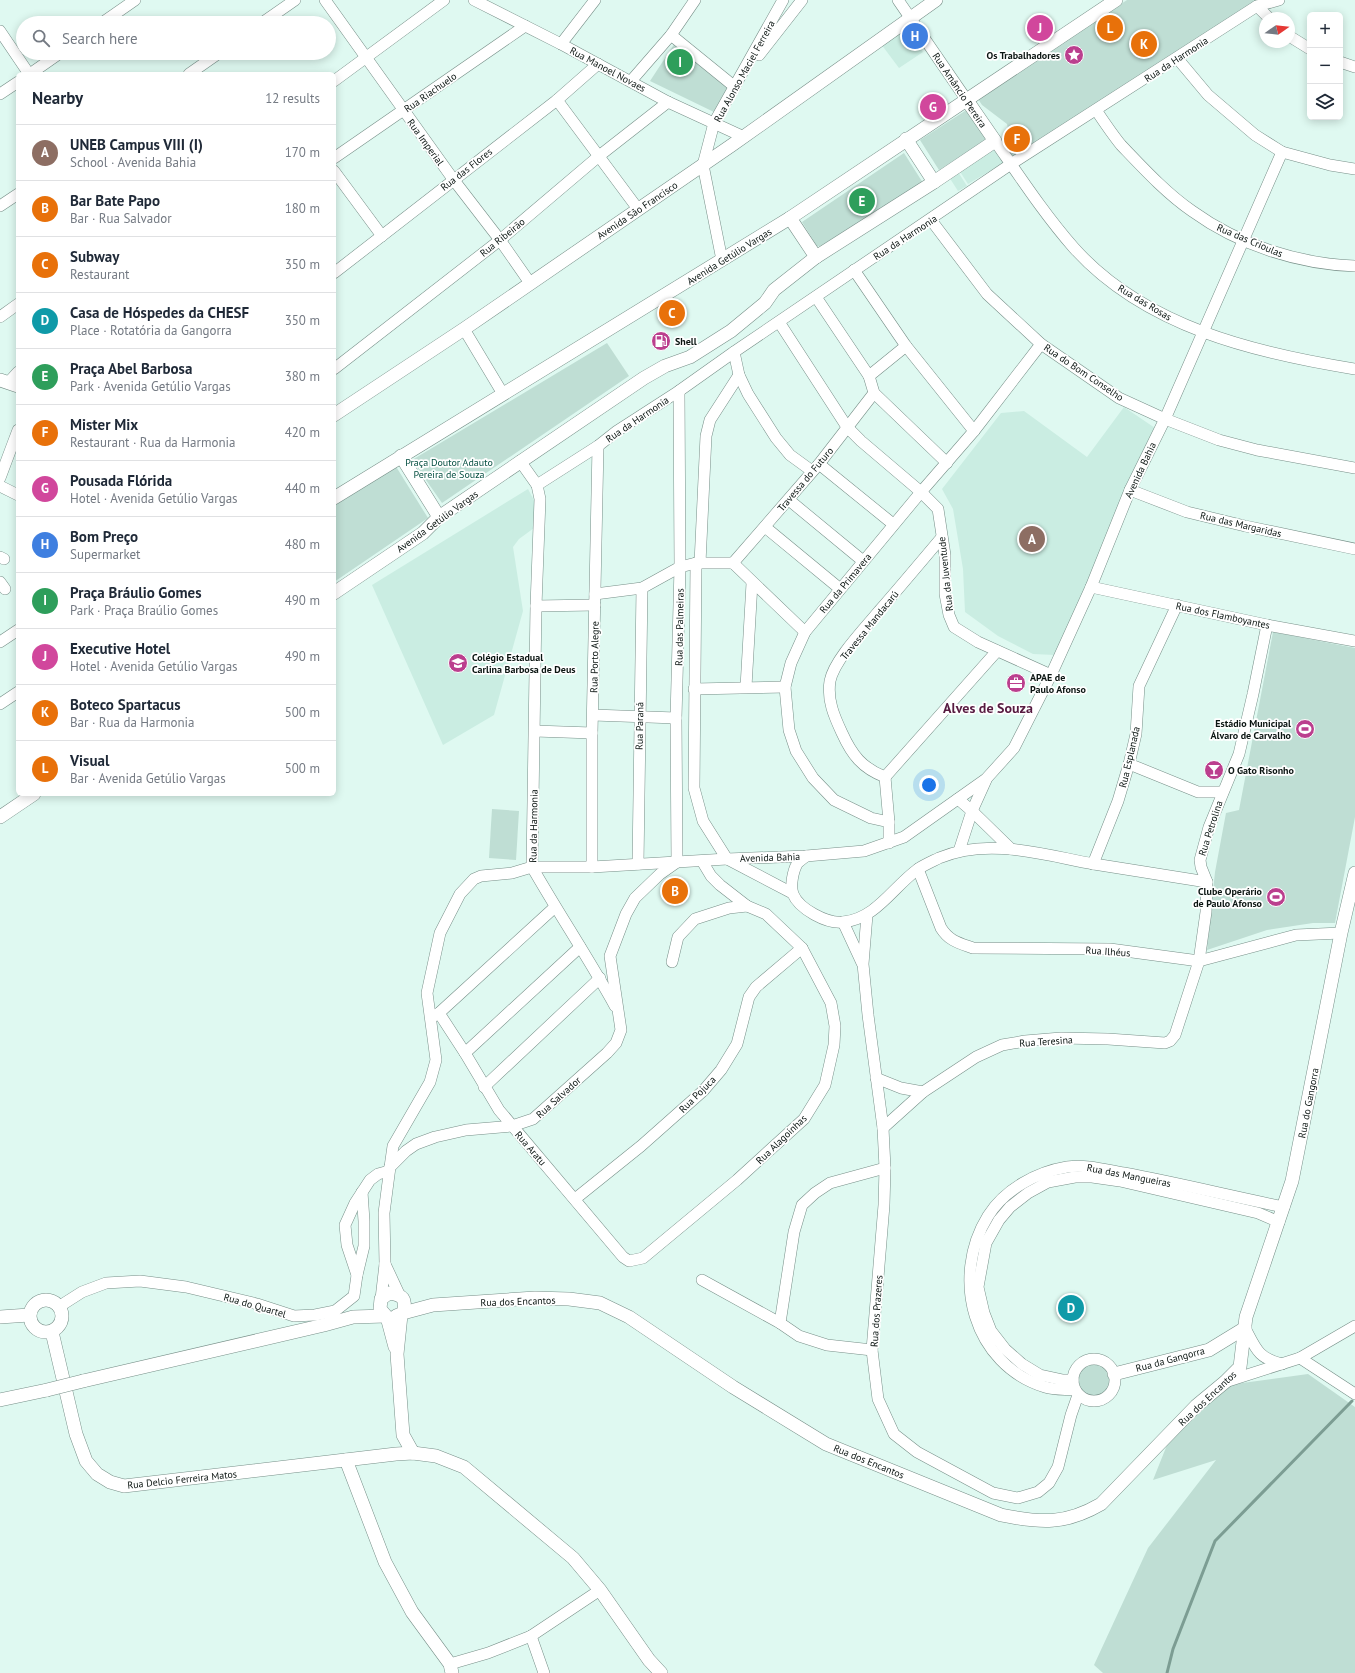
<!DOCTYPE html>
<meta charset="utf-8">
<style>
:root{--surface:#fff;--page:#f2f2f3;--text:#1f2937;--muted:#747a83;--line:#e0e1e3;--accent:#bb3f8e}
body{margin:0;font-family:"PT Sans",sans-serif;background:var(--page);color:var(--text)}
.controls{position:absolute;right:12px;top:12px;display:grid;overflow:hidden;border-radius:6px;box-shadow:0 2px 10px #0003}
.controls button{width:36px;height:36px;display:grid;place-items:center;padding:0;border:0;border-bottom:1px solid var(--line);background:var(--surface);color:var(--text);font:20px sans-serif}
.compass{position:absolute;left:1259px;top:12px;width:36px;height:36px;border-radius:50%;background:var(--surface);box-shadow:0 2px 10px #0003;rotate:76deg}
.you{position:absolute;left:929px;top:785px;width:14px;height:14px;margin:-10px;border:3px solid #fff;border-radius:50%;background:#1a73e8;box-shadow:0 0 0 6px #1a73e833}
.badge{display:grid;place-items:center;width:26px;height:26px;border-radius:50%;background:var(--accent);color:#fff;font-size:13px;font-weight:700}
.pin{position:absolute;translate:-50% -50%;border:2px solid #fff;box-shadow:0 1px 4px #0006}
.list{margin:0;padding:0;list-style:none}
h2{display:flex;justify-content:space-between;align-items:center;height:52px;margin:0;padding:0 16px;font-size:17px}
h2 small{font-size:13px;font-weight:400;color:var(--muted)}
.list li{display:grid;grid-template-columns:26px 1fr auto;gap:12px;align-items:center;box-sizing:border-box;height:56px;padding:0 16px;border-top:1px solid var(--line)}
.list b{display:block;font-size:15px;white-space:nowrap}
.list p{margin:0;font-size:13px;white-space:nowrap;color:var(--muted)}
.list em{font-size:13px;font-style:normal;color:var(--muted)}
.icon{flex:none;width:22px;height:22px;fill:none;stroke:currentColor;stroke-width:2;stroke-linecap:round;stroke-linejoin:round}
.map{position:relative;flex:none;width:1355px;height:1673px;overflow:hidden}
.search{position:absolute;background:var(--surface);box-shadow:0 2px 10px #0003;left:16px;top:16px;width:320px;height:44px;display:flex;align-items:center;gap:10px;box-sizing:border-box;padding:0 14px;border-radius:22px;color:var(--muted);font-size:15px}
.panel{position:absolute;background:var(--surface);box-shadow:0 2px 10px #0003;left:16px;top:72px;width:320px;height:724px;border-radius:6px}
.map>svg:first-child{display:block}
.built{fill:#caede2}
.green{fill:#bfded4}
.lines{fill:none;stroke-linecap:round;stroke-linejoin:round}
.stream{stroke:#7c9d93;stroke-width:3}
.minor-casing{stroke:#778f88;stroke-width:12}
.tertiary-casing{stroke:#778f88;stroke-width:14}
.minor{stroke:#fff;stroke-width:11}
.tertiary{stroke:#fff;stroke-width:13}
.tertiary-bridge-casing{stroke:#778f88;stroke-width:14;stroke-linecap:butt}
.tertiary-bridge{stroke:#fff;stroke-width:13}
.labels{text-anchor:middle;stroke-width:3.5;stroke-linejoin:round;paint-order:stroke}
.poi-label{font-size:10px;font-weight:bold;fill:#0b1512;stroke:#fff;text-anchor:start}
.street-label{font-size:10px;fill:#0b1512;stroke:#fff}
.park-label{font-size:10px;fill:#054f41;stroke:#fff}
.district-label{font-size:14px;font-weight:bold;fill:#571b41;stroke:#fff}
</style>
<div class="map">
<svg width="1355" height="1673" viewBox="0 0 1355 1673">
<rect width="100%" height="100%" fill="#dff9f1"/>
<g class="built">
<polygon points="905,28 923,52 899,68 881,44"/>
<polygon points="994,149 1003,163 968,184 959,170"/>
<polygon points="958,172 967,186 958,191 949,177"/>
<polygon points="1124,407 1155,428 1055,655 1033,654 998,636 965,612 963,569 953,509 942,489 1001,413 1024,411 1087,457"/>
<polygon points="528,489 537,506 534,528 519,539 513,547 523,611 494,715 443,745 372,585"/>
</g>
<g class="green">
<polygon points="1127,0 1257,0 1014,160 1002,140 1009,133 1007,124 982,105 978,99"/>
<polygon points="675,43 728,87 716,113 650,81"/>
<polygon points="968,109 987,139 939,170 920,140"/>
<polygon points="904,153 923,183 820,246 817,246 802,222"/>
<polygon points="607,343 629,376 442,503 412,460"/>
<polygon points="395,465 428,518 334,582 334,504"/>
<polygon points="1273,632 1355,648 1355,817 1335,923 1313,923 1267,930 1207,950 1215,872 1226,813 1239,810"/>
<polygon points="492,809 519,811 516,860 489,858"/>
<circle cx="1094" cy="1380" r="19"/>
<polygon points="1308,1374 1355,1407 1355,1673 1103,1673 1094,1665 1148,1548 1216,1460 1153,1480 1167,1445 1220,1386"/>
</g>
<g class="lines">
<polyline class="stream" points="1167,1673 1173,1649 1215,1541 1352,1401"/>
<g class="minor-casing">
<g id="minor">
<polyline points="325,0 453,179 500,240 530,283"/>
<polyline points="474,0 561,44 668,102 744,137"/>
<polyline points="898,0 966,99"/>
<polyline points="1257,6 1269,18"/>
<polyline points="102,23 135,0"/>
<polyline points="262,23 295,0"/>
<polyline points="0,31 29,74"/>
<polyline points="671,35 735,87"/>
<polyline points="1289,36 1310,49"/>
<polyline points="561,44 595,0"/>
<polyline points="759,55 802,0"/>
<polyline points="1177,58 1208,95 1255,135 1282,152 1330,165 1355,169"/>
<polyline points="1340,62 1355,67"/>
<polyline points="30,74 60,53"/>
<polyline points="189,74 219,53"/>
<polyline points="334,81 444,0"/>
<polyline points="631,81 671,35 695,0"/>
<polyline points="0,94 18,82"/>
<polyline points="557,100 638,209"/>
<path d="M1096,110C1104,122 1112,134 1121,145C1143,168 1166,193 1192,211C1239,245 1298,264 1355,266"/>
<path d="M995,141C1020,177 1045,215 1074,248C1145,327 1255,353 1355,369"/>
<polyline points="334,158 525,26"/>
<polyline points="334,171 382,236"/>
<polyline points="0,206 18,194"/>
<polyline points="931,220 987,294 1041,344 1119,398 1165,419 1219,440 1257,450 1355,468"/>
<polyline points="722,260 703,165 714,123 783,0"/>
<polyline points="854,270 906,346 974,431"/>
<polyline points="334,273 557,100 598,64"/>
<polyline points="816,297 869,376 874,393 947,463"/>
<polyline points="0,317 18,304"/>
<polyline points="779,322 847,427 861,441 921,492 938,509 945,555 945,594 949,615 954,627 978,642 1051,675"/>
<polyline points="464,329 503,394"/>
<polyline points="734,352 739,375 748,394 776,438 790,455 812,471"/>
<polyline points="334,369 500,240 599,156 668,102"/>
<polyline points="869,376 906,346"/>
<polyline points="8,383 18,372"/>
<polyline points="520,461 537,485 540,499 536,606 532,867"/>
<polyline points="819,464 893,524"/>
<polyline points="0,478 18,430"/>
<polyline points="537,485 598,446 617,431 679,391 734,352 1011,164 1257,6 1279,0"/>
<polyline points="0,486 18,495"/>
<polyline points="1130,490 1187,512 1245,526 1355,549"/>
<polyline points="789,500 863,561"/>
<polyline points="765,527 839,588"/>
<polyline points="0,557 4,559"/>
<polyline points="696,563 694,788 703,821 727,859"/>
<polyline points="700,563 706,436 710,420 739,375"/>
<polyline points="733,563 819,464 874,393"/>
<polyline points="733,563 805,632"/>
<polyline points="0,582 5,589"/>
<polyline points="1091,587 1267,625 1355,641"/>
<polyline points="595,594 642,588 680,567 696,563 733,563"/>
<polyline points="536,606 595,605"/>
<polyline points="0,642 18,630"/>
<polyline points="746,687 752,583"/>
<polyline points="694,689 785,687"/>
<polyline points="0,704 18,692"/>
<polyline points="593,715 676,718"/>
<polyline points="535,731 592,733"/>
<polyline points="1129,764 1198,792 1222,792"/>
<path d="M885,777C862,768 852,755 842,733C834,716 827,700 830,681C834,660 865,628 879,611C900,587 921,562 942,537"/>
<polyline points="885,777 997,651"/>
<polyline points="885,777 889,822"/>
<polyline points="958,799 972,811 1011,849"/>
<polyline points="889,843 889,822 871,818 834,800 813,778 796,751 789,730 785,687 791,663 805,632 921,492 974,431 1041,344"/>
<polyline points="959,851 972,811 986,780"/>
<path d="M806,856C803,859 799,861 797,864C793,871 790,886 793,894C799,909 827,924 843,922C876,919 893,887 918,869C924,865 933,861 939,858C989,837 1044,855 1094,864C1131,870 1169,876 1207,882"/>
<polyline points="729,860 792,893"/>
<polyline points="638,864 642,588"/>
<polyline points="1093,864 1118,801 1129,764 1136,734 1139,686 1177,605"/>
<path d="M532,867C559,914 589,959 615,1006"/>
<polyline points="592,867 592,733 598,446"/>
<path d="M918,869L941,928C949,941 959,943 973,948L1110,949L1199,961L1296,935L1341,933"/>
<polyline points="867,915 863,964 868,1015 883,1128 885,1168 884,1205 872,1350 878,1399 894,1434 917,1452 993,1493 1018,1498 1038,1492 1049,1483 1058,1467 1071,1415 1078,1395"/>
<polyline points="843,922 862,963"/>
<polyline points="672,962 678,937 695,919 729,908 747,906"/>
<polyline points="439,1013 465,1053 499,1110 623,1257 629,1261 643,1258 737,1180 804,1119 825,1085 834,1045 835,1026 831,1003 802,948 766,914 747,906 720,885 711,876 702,861"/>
<polyline points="434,1016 439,1013 462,992 555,907"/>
<polyline points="465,1053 580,947"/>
<polyline points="876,1078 901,1088 923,1092"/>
<polyline points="484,1087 600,978"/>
<polyline points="883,1128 923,1092 976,1057 1002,1045 1025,1041 1061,1038 1108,1039 1165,1043 1170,1041 1175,1035 1199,961 1206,912 1207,882 1201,867 1200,860 1209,827 1239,754 1253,694 1267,625"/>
<polyline points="390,1167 393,1146 430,1082 436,1060 427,993 440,933 460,894 474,879 481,876 512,873 532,867 592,867 727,859 806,856 864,851 904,837 986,779 1014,748 1051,675 1091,587 1130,490 1165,419 1282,152"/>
<polyline points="575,1199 641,1146 703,1091 721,1070 737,1044 749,997 756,987 802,948"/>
<polyline points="385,1264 399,1294"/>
<polyline points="357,1275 364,1246 364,1221 362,1192"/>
<polyline points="702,1280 780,1323 799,1336 827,1345 872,1350"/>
<polyline points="381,1299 385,1264 384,1213 390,1167 406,1151 416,1144 435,1137 466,1130 512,1126 533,1119 607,1053 616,1043 621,1030 610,956 626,914 635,898 660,874 677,862 676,718 680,567 679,391"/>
<polyline points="60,1306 82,1292 106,1283 140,1281 186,1287 257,1304 294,1316 315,1315 335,1311 354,1296 357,1275 347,1245 345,1225 355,1203 370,1180 378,1174 389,1171"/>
<polyline points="780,1323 794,1232 802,1205 815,1193 830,1183 885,1168"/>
<path d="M1245,1328C1256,1349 1258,1358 1282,1364"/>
<polyline points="1300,1358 1355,1394"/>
<circle cx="1094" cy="1380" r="21"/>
<polyline points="1073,1380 1063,1380 1040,1375 1022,1364 1005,1349 991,1331 984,1313 978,1287 986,1243 999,1220 1010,1207 1028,1193 1048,1182 1075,1177 1092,1177 1120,1181 1258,1213 1279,1222"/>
<polyline points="1225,1382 1300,1358 1355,1326"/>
<path d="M1075,1390C1066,1389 1054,1390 1045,1387C973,1365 950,1277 988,1216C1005,1189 1037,1172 1067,1167C1086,1164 1106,1170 1124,1173C1178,1183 1230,1196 1284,1207"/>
<polyline points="531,1636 544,1673"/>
<polyline points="450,1664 488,1653 531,1636 600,1590"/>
</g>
</g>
<g class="tertiary-casing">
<g id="tertiary">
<polyline points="906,139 934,182"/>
<polyline points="790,218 816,257"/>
<polyline points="0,380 18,386"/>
<polyline points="334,415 464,329 732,145 936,0"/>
<polyline points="401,456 439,517"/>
<polyline points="334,498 790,218 1116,0"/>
<polyline points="334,593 423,533 439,517 644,378 665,366 690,357 731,331 765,303 774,290 816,257 934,182 995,141 966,99"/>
<polyline points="0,817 34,794"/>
<circle cx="46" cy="1316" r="16"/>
<path d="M403,1313L433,1305L535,1298L569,1299L600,1303L629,1317L733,1387L826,1444L1001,1515C1040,1523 1065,1525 1101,1504L1196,1406L1225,1382L1240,1367L1246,1317L1292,1181L1341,933L1355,873"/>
<polyline points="401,1315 397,1354 403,1435 413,1453"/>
<polyline points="0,1317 29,1315"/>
<polyline points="52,1332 76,1434 86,1461 97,1474 110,1482 124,1486 396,1454 413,1453 436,1456 464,1467 573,1558 600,1590 649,1660 661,1673"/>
<path d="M395,1347L387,1317L380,1309L381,1299L389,1293C403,1295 407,1299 403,1313L396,1316"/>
<polyline points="1114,1374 1209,1350 1245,1328"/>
<polyline points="83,1381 324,1325 353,1317 385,1316"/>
<polyline points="0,1400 47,1390"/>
<polyline points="346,1460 385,1562 412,1612 450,1664 452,1673"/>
</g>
</g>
<use href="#minor" class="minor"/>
<use href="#tertiary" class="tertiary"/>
<g class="tertiary-bridge-casing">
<polyline id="tertiary-bridge" points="47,1390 83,1381"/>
</g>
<use href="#tertiary-bridge" class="tertiary-bridge"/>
</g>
<defs>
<g id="sight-disc" transform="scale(1)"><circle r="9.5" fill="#bb3f8e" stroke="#fff"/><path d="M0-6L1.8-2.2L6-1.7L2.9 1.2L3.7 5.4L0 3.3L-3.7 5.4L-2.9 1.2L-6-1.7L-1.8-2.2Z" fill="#fff"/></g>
<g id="fuel-disc" transform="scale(1)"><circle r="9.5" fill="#bb3f8e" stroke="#fff"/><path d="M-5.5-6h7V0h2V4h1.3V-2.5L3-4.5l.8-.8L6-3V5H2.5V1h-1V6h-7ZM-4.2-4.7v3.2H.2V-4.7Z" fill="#fff"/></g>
<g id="school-disc" transform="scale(1)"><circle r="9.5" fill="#bb3f8e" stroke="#fff"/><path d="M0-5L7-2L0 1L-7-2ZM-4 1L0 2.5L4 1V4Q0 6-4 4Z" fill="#fff"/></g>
<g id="office-disc" transform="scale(1)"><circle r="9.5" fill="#bb3f8e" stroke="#fff"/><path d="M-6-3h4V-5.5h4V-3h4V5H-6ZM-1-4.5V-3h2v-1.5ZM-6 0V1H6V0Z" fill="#fff"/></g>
<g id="stadium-disc" transform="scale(1)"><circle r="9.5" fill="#bb3f8e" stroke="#fff"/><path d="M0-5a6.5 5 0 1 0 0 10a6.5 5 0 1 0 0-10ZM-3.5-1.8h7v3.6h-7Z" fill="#fff"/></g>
<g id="bar-disc" transform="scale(1)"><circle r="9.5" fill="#bb3f8e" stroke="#fff"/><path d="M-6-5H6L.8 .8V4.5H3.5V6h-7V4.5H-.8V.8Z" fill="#fff"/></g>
</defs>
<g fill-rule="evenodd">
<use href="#sight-disc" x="1074" y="55"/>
<use href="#fuel-disc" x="661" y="341"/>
<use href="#school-disc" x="458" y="663"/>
<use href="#office-disc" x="1016" y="683"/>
<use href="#stadium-disc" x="1305" y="729"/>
<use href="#bar-disc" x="1214" y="770"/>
<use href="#stadium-disc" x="1276" y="897"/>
</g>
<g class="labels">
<g class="poi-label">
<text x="1060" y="59" text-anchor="end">Os Trabalhadores</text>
<text x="675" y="345">Shell</text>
<text x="472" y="661">Colégio Estadual<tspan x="472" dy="12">Carlina Barbosa de Deus</tspan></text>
<text x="1030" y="681">APAE de<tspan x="1030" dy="12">Paulo Afonso</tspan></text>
<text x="1291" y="727" text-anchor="end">Estádio Municipal<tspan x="1291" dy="12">Álvaro de Carvalho</tspan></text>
<text x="1228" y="774">O Gato Risonho</text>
<text x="1262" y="895" text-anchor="end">Clube Operário<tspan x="1262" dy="12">de Paulo Afonso</tspan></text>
</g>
<g class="street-label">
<text transform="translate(1176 59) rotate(-33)" y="4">Rua da Harmonia</text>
<text transform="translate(608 69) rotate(28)" y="4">Rua Manoel Novaes</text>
<text transform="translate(744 71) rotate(-61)" y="4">Rua Alonso Maciel Ferreira</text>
<text transform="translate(960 90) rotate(56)" y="4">Rua Amâncio Pereira</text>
<text transform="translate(430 92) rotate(-35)" y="4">Rua Riachuelo</text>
<text transform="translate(426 142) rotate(54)" y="4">Rua Imperial</text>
<text transform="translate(466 169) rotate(-38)" y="4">Rua das Flores</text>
<text transform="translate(637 210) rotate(-34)" y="4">Avenida São Francisco</text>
<text transform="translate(502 237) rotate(-39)" y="4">Rua Ribeirão</text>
<text transform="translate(905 237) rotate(-33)" y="4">Rua da Harmonia</text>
<text transform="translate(1250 240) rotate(23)" y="4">Rua das Crioulas</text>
<text transform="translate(729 256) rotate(-32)" y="4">Avenida Getúlio Vargas</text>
<text transform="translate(1145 302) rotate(31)" y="4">Rua das Rosas</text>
<text transform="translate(1084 372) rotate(34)" y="4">Rua do Bom Conselho</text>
<text transform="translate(637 419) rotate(-34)" y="4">Rua da Harmonia</text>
<text transform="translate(1140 470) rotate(-65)" y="4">Avenida Bahia</text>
<text transform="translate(805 479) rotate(-50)" y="4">Travessa do Futuro</text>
<text transform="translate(437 521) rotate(-36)" y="4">Avenida Getúlio Vargas</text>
<text transform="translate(1241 524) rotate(13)" y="4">Rua das Margaridas</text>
<text transform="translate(945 574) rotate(-96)" y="4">Rua da Juventude</text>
<text transform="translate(845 583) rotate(-50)" y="4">Rua da Primavera</text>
<text transform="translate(1223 615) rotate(12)" y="4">Rua dos Flamboyantes</text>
<text transform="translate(869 625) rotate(-51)" y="4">Travessa Mandacarú</text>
<text transform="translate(679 627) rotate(-89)" y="4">Rua das Palmeiras</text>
<text transform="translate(594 657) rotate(-89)" y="4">Rua Porto Alegre</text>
<text transform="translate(639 726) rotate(-89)" y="4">Rua Paraná</text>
<text transform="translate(1129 757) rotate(-77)" y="4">Rua Esplanada</text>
<text transform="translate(533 826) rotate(-89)" y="4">Rua da Harmonia</text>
<text transform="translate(1210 828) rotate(-72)" y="4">Rua Petrolina</text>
<text transform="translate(770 857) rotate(-2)" y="4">Avenida Bahia</text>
<text transform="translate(1108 951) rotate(4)" y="4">Rua Ilhéus</text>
<text transform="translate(1046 1041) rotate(-4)" y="4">Rua Teresina</text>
<text transform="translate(697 1094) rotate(-45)" y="4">Rua Pojuca</text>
<text transform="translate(558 1097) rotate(-42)" y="4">Rua Salvador</text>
<text transform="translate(1308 1103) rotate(-79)" y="4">Rua do Gangorra</text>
<text transform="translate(781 1139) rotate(-44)" y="4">Rua Alagoinhas</text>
<text transform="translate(531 1148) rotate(49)" y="4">Rua Aratu</text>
<text transform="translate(1129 1175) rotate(11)" y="4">Rua das Mangueiras</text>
<text transform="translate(518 1301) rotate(-2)" y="4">Rua dos Encantos</text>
<text transform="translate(255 1305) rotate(16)" y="4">Rua do Quartel</text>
<text transform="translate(876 1311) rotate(-86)" y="4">Rua dos Prazeres</text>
<text transform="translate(1170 1359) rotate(-15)" y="4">Rua da Gangorra</text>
<text transform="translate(1207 1398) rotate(-43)" y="4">Rua dos Encantos</text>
<text transform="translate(869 1461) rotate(22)" y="4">Rua dos Encantos</text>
<text transform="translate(182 1479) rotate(-6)" y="4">Rua Delcio Ferreira Matos</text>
</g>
<g class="park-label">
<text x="449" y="466">Praça Doutor Adauto<tspan x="449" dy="12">Pereira de Souza</tspan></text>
</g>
<g class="district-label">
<text x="988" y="713">Alves de Souza</text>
</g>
</g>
</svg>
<div class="controls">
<button>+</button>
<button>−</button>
<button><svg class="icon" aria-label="layers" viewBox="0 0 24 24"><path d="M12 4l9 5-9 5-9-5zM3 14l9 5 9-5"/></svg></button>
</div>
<svg class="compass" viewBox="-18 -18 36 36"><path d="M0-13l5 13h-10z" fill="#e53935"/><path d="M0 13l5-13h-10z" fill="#747a83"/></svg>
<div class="you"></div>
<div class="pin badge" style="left:1032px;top:539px;background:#8d6e63">A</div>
<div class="pin badge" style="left:675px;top:891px;background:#e8710a">B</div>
<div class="pin badge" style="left:672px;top:313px;background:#e8710a">C</div>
<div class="pin badge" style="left:1071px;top:1308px;background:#0f9aa8">D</div>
<div class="pin badge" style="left:862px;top:201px;background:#2e9e5b">E</div>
<div class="pin badge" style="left:1017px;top:139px;background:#e8710a">F</div>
<div class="pin badge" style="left:933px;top:107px;background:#d1479c">G</div>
<div class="pin badge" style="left:915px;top:36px;background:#3f7fe0">H</div>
<div class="pin badge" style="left:680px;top:62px;background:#2e9e5b">I</div>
<div class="pin badge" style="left:1040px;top:28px;background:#d1479c">J</div>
<div class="pin badge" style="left:1144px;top:44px;background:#e8710a">K</div>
<div class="pin badge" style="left:1110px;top:28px;background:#e8710a">L</div>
<div class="search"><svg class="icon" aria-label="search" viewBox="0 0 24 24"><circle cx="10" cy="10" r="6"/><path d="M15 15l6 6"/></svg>Search here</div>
<section class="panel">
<h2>Nearby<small>12 results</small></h2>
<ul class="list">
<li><span class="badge" style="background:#8d6e63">A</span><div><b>UNEB Campus VIII (I)</b><p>School · Avenida Bahia</p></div><em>170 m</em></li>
<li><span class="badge" style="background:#e8710a">B</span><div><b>Bar Bate Papo</b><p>Bar · Rua Salvador</p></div><em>180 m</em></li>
<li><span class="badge" style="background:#e8710a">C</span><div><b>Subway</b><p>Restaurant</p></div><em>350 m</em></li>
<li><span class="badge" style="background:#0f9aa8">D</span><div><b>Casa de Hóspedes da CHESF</b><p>Place · Rotatória da Gangorra</p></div><em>350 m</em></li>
<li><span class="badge" style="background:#2e9e5b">E</span><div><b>Praça Abel Barbosa</b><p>Park · Avenida Getúlio Vargas</p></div><em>380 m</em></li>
<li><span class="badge" style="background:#e8710a">F</span><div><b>Mister Mix</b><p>Restaurant · Rua da Harmonia</p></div><em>420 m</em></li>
<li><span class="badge" style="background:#d1479c">G</span><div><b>Pousada Flórida</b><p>Hotel · Avenida Getúlio Vargas</p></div><em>440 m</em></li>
<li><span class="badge" style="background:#3f7fe0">H</span><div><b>Bom Preço</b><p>Supermarket</p></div><em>480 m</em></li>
<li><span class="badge" style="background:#2e9e5b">I</span><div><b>Praça Bráulio Gomes</b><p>Park · Praça Braúlio Gomes</p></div><em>490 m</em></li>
<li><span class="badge" style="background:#d1479c">J</span><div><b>Executive Hotel</b><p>Hotel · Avenida Getúlio Vargas</p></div><em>490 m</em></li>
<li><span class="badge" style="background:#e8710a">K</span><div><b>Boteco Spartacus</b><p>Bar · Rua da Harmonia</p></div><em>500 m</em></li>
<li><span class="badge" style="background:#e8710a">L</span><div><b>Visual</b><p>Bar · Avenida Getúlio Vargas</p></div><em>500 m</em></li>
</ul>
</section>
</div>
